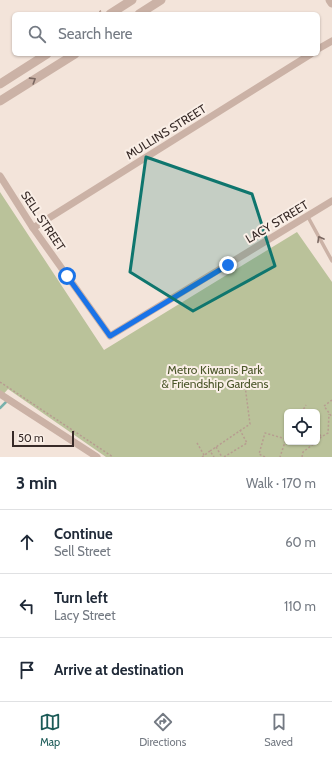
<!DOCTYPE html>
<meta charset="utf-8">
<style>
:root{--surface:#fff;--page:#f6f6f7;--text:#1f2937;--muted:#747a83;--line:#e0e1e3;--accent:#1b5a57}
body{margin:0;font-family:Cabin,sans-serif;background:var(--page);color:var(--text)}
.controls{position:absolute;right:12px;bottom:12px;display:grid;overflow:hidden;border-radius:6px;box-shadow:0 1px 3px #0004}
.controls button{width:36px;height:36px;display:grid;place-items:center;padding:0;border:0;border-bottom:1px solid var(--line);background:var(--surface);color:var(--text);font:20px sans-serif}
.scale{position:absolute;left:12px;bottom:10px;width:62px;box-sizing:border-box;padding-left:4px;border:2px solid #372a27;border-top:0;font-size:11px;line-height:14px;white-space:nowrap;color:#372a27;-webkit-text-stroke:3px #faefe7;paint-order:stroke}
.stop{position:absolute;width:12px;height:12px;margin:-9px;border:3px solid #1a73e8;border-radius:50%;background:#fff}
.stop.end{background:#1a73e8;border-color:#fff;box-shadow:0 1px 4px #0008}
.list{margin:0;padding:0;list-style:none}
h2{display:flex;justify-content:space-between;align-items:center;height:52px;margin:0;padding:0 16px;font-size:17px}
h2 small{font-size:13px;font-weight:400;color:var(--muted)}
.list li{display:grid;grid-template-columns:26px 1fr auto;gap:12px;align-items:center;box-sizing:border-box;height:64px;padding:0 16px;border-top:1px solid var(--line)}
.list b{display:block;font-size:15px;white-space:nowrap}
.list p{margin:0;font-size:13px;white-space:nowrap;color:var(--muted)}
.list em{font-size:13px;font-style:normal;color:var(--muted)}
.icon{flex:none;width:22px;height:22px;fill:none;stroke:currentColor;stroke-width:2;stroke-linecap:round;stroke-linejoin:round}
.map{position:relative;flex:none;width:332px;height:457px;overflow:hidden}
.search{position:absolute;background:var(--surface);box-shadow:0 1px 3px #0004;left:12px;right:12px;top:12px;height:44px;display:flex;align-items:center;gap:10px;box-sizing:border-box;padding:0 14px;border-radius:6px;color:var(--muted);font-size:15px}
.sheet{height:244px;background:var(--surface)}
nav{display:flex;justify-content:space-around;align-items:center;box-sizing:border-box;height:56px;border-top:1px solid var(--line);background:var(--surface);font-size:11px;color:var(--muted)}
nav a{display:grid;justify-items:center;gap:2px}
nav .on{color:var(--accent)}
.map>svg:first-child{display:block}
.park{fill:#bac29a;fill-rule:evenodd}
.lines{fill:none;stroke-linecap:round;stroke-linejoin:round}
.stream{stroke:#78b1ac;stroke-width:2.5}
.path{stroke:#b79c90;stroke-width:1.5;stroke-dasharray:2 2;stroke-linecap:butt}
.service{stroke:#cbb2a6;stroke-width:3.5}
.minor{stroke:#cbb2a6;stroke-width:7}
.tertiary{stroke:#cbb2a6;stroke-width:9}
.oneway{stroke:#7a6760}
.route{stroke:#1a73e8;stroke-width:5}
.marked{fill:#0f766e;fill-opacity:0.2;stroke:#0f766e;stroke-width:3;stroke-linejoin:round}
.labels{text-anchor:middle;stroke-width:4;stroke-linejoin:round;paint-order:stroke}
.street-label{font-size:12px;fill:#372a27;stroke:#faefe7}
.park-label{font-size:12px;fill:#4b562a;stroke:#faefe7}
</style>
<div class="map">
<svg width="332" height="457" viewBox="0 0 332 457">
<rect width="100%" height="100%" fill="#f3e4da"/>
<path class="park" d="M0,192L104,350L297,232L332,282V457H106L8,389L0,398ZM287,412H317V442H287Z"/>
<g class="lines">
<polyline class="stream" points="0,408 7,401"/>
<g class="path">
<polyline points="96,14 102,10"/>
<polyline points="0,382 113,457"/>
<polyline points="332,400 324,406 332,417"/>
<polyline points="305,412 303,410 306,405"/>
<polyline points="317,427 321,437"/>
<polyline points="317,441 321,437 328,433 329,414"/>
<polyline points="197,443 204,455"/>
<polyline points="216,447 222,457"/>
<polyline points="210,451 250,424 244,378"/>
<polyline points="202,457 210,451 214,457"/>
<polyline points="224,457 247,443 240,430"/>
<polyline points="265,457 259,454 265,433 286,439 280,457"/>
<polyline points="302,457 303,452 316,442"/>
</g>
<polyline class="service" points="308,217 332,261"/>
<g class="minor">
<polyline points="318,49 332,41"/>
<polyline points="0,176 33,228 110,336 332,201"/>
<polyline points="33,228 311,54"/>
<polyline points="0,394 97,457"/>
</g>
<g class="tertiary">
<polyline points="330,0 332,3"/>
<polyline points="110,14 132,0"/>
<polyline points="139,14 161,0"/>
<polyline points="0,84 47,54"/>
<polyline points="0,101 75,54"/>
</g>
</g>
<defs><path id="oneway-chevron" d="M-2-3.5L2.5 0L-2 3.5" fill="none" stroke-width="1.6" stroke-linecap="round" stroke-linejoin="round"/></defs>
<g class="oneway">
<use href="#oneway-chevron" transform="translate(33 80) rotate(-32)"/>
<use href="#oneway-chevron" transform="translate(320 239) rotate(-119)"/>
</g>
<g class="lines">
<polyline class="route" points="67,276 110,336 228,265"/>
</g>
<path class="marked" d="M146,157L252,194L275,266L193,311L130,272Z"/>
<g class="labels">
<g class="street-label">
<text transform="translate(166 132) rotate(-32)" y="4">MULLINS STREET</text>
<text transform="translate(43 221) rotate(56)" y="4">SELL STREET</text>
<text transform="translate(277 222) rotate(-31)" y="4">LACY STREET</text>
</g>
<g class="park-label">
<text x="215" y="374">Metro Kiwanis Park<tspan x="215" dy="14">&amp; Friendship Gardens</tspan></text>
</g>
</g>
</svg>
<div class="controls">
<button><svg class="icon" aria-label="locate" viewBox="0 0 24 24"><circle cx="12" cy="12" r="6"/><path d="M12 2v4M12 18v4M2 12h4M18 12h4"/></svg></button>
</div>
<div class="scale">50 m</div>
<div class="stop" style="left:67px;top:276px"></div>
<div class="stop end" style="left:228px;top:265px"></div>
<div class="search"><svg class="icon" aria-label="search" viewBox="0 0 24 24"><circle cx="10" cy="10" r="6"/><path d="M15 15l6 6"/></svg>Search here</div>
</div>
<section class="sheet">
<h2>3 min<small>Walk · 170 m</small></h2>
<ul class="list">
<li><svg class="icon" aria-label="ahead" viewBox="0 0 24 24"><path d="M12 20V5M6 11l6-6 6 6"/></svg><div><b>Continue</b><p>Sell Street</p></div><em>60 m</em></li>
<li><svg class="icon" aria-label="left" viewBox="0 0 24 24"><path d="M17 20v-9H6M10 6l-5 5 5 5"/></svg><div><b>Turn left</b><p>Lacy Street</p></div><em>110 m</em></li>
<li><svg class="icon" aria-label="arrive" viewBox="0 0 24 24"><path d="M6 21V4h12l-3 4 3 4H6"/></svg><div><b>Arrive at destination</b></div></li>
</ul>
</section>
<nav>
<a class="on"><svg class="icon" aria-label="map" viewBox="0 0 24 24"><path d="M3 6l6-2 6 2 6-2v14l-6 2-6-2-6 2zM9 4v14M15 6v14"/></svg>Map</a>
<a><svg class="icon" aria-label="directions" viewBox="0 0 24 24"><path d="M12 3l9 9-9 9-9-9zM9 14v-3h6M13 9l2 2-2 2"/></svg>Directions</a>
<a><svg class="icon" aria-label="saved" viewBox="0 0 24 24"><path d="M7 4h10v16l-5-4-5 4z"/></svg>Saved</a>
</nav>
